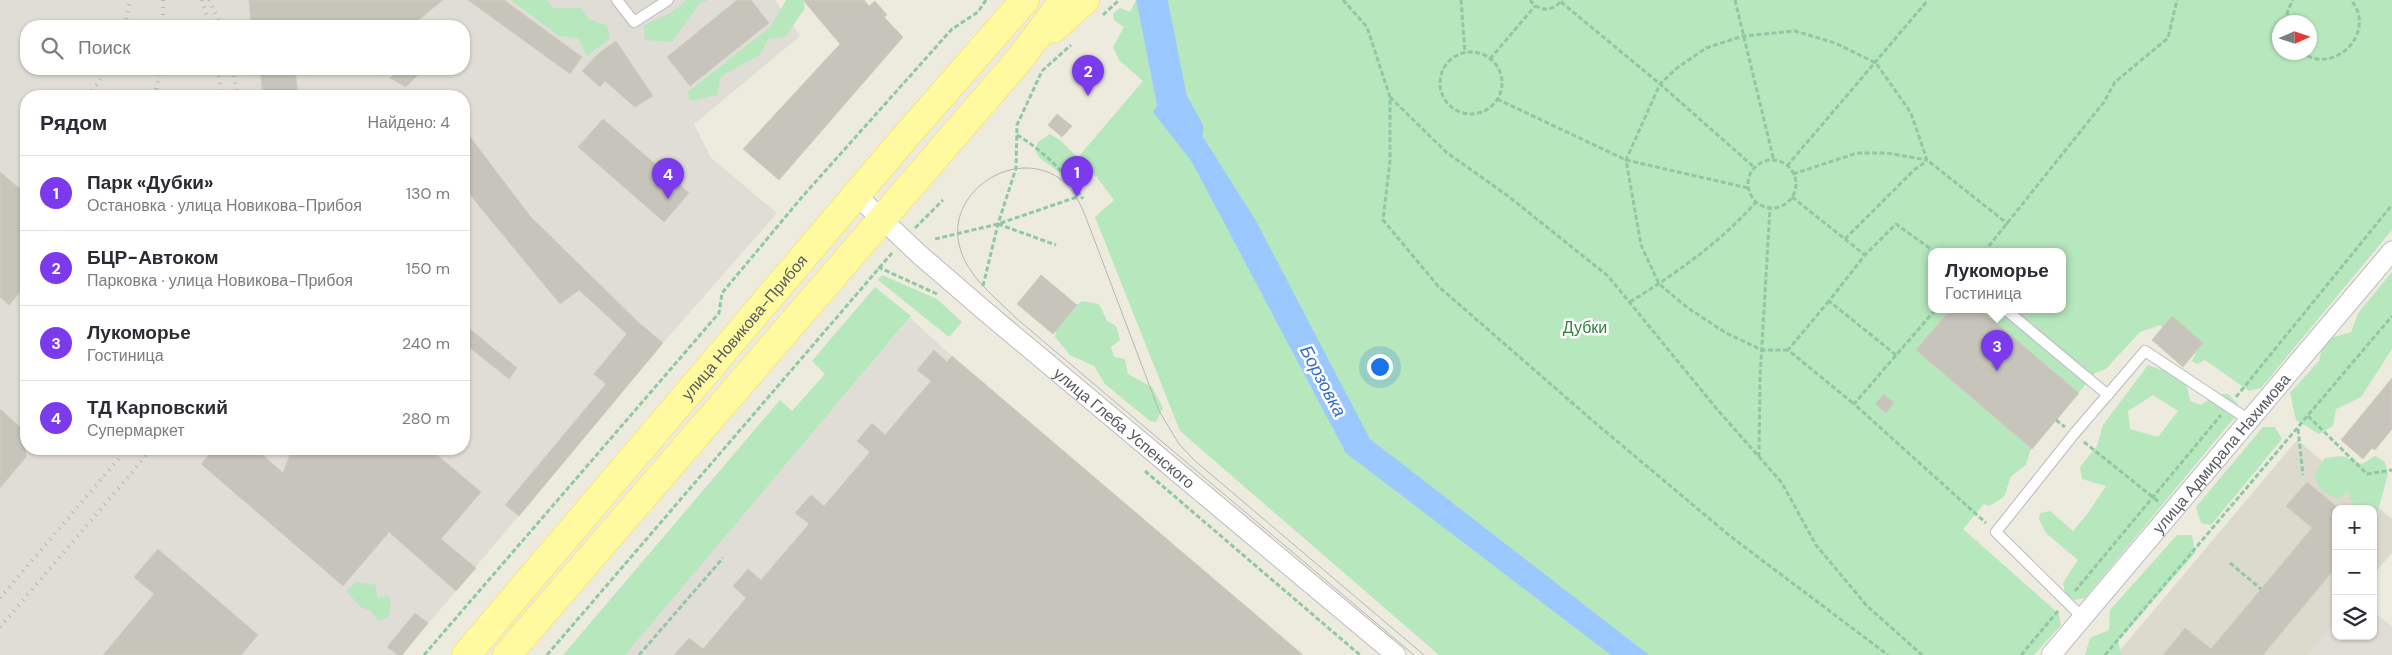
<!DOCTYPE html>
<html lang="ru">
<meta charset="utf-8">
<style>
:root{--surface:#fff;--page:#f2f2f3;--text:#2b2b33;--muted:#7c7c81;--line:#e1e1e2;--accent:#7c3aed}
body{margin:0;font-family:"DM Sans",sans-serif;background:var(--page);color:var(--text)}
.controls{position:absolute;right:15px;bottom:15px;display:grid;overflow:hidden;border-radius:10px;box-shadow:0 1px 4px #0004}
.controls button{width:45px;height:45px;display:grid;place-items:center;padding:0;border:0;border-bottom:1px solid var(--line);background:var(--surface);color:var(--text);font:25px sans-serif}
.compass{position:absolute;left:2272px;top:15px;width:45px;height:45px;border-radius:50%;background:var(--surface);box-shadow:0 1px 4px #0004;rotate:87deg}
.you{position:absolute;left:1379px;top:366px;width:18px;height:18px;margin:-12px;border:4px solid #fff;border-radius:50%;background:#1a73e8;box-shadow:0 0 0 8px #1a73e833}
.badge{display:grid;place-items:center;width:32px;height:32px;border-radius:50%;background:var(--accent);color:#fff;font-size:16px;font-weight:700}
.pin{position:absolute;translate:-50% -41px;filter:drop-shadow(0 1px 2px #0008)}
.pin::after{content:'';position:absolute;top:26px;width:18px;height:15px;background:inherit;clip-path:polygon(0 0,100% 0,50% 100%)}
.popup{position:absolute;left:1928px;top:248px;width:138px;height:65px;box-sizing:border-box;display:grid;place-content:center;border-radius:10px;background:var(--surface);filter:drop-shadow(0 1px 4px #0005);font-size:16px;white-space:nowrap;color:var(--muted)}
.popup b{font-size:19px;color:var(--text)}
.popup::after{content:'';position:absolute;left:50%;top:100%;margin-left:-10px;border:10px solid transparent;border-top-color:var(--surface)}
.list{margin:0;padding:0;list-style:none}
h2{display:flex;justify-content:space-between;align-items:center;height:65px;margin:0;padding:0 20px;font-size:21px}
h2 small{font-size:16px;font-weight:400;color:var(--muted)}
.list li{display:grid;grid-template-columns:32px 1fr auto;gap:15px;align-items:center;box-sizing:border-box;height:75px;padding:0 20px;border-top:1px solid var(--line)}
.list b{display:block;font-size:19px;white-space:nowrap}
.list p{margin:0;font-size:16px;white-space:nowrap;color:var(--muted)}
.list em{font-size:16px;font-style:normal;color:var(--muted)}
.icon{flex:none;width:28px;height:28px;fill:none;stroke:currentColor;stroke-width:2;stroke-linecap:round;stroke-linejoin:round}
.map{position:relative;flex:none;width:2392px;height:655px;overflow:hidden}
.search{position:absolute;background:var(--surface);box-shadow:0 1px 4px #0004;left:20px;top:20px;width:450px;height:55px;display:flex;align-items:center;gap:12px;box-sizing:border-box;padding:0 18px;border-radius:20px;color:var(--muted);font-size:19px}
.panel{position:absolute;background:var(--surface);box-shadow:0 1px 4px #0004;left:20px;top:90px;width:450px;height:365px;border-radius:20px}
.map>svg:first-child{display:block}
.industrial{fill:#dfddd6;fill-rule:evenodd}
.education{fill:#dcdacd}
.green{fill:#b7e7bc;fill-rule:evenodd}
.water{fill:#9bc9ff}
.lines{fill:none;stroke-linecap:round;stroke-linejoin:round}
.river{stroke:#9bc9ff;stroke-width:31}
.building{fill:#c7c4bb;stroke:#d1cdbc}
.service-casing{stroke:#b9bbc2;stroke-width:12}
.minor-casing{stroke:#b9bbc2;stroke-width:21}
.primary-casing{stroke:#fddd46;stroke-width:29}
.path{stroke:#90c8a6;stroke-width:3;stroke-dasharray:5 2.5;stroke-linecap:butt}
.service{stroke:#fff;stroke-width:10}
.minor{stroke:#fff;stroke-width:19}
.primary{stroke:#fffaa0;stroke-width:28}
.tram{stroke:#b5b6b6;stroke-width:1}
.rail{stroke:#b5b6b6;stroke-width:4;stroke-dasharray:1 6;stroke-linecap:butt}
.labels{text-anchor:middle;stroke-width:5;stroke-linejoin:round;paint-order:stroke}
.street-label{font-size:16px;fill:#575b61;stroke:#fff}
.park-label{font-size:16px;fill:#2d833a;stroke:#fff}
.water-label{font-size:18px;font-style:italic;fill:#356ecb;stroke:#fff}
</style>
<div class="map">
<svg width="2392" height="655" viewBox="0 0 2392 655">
<rect width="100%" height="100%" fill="#ecebde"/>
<g class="industrial">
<path d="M0,0H775L800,36L694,124L711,158L777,213L663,343L402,655H0ZM26,26H464V69H26ZM26,96H464V449H26Z"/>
<polygon points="910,318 952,356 1303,655 623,655"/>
<polygon points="2373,612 2392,626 2392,655 2308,655 2336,621 2336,636 2373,636"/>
</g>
<polygon class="education" points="2297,440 2392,519 2392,553 2373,575 2373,509 2336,509 2336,621 2308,655 2116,655"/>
<g class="green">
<polygon points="511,0 547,0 553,8 581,8 590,20 607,25 610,38 587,56 578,38 559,36"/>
<polygon points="687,0 708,0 700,3 672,42 645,40 644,25 669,14"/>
<polygon points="786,0 803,0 805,8 786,36 768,39 760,55 721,76 717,95 690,101 688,92 772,25"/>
<path d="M1136,0H2392V230L2261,388L2249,391L2205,360L2197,364L2192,361L2196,352L2160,325L2140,332L2106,369L2095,373L2030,451L2026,465L2011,476L2004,497L1989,506L1984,504L1963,529L2059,614L2061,625L2034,655H1439L1180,431L1095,217L1114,200L1080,155L1143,81L1119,60L1113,47L1124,27L1114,20L1113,14L1120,8L1130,12ZM2280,22H2310V52H2280ZM1932,252H2062V310H1932Z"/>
<polygon points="1050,134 1060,140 1077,157 1072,175 1067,178 1040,158 1035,150 1038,142"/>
<polygon points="2392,272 2392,349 2361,397 2336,409 2333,426 2319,434 2296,420 2290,393 2319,361 2324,340 2351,332 2359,312"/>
<polygon points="882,275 937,299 962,322 949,337 878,280"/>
<polygon points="875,287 911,316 625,655 563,655 780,400 792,411 825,374 812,361"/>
<polygon points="1082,301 1099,304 1107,321 1116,326 1120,340 1111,347 1114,357 1125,359 1128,374 1152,387 1163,408 1156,422 1150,421 1105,384 1094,366 1070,355 1055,337 1059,317"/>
<path d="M2148,365C2170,373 2188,374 2190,401L2201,405L2217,394H2228L2238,404L2234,418L2085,598L2075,600L2065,594L2063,583L2078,560L2046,533L2039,519L2040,513L2050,511L2073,531L2088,513L2106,486L2082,479L2080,467L2097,446L2103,425ZM2153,395L2178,411L2158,437L2130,429L2128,411Z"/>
<polygon points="2263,427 2275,427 2282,439 2211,525 2201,523 2196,507"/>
<polygon points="2342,456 2362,464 2375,456 2385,462 2388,474 2377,514 2373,513 2373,509 2355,509 2348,492 2337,499 2320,489 2314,475 2325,458"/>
<polygon points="2177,535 2192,535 2195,553 2118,641 2121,655 2085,655 2090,638 2109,630 2110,610"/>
<polygon points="356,582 376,585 377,598 388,596 391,604 388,617 378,621 371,611 361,607 346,591"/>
</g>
<polygon class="water" points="1174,91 1256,221 1370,439 1649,655 1611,655 1346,453 1192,162 1153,112 1165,94"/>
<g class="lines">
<polyline class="river" points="1152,0 1172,101 1188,130"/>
</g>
<g class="building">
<polygon points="249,0 443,0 411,26 251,26"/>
<polygon points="468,0 504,0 582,57 570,74"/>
<polygon points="737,0 751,0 769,23 690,86 667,57"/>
<polygon points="803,0 864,0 869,6 875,1 887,15 884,17 903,37 779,180 743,149 840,44"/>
<polygon points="616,41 653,96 635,107 605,81 600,87 582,71 599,53"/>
<polygon points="260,69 295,69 298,96 263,96"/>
<polygon points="401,69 424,69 406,87 390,78"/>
<polygon points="1057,114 1072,126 1062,137 1048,125"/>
<polygon points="603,119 689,193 664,222 578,147"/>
<polygon points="464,129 530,216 638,322 663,343 519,516 505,505 606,384 594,374 627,334 579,290 560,304 479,206 464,186"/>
<polygon points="0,172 26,194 26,285 9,305 0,297"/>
<polygon points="1041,275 1077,305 1053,334 1017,304"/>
<polygon points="1950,310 1981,310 2079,393 2032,449 1916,350"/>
<polygon points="2172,316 2203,343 2183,367 2152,340"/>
<polygon points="464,324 517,368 509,379 464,343"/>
<polygon points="934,350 947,362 952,356 1303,655 674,655 689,638 703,649 746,598 733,586 748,569 761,580 809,524 795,513 811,495 824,506 870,452 857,441 872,423 885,435 931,381 917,370"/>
<polygon points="2392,378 2392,429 2375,450 2372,448 2363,459 2341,440"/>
<polygon points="1884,394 1894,403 1886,413 1875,404"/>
<polygon points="0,409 26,432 26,457 0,488"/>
<polygon points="214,449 256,449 283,473 292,449 430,449 481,492 441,539 476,568 456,591 389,532 343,586 201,464"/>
<polygon points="2307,482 2336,506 2336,567 2263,655 2163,655 2185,628 2211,649 2312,528 2286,506"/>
<polygon points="158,549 258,635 241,655 103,655 154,594 134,577"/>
<polygon points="415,613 428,623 402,655 398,655 387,647"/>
</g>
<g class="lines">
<g class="service-casing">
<g id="service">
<polyline points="617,0 634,22 668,0"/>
<polyline points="2006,310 2108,395"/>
<polyline points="2082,617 1996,532 2074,434 2145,351 2249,420"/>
</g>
</g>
<g class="minor-casing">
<g id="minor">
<path id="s1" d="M857,196L920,255L986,312L1396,655"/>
<path id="s2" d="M2051,655L2392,251"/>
</g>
</g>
<g class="primary-casing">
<g id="primary">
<polyline points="1054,28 1085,0"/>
<path id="s3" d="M466,655L901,142L1025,0"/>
<polyline points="507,655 1018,61 1064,0"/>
</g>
</g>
<g class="path">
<polyline points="1343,0 1367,27 1390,97 1390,161 1383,220 1438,286 1593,421 1730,536 1888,655"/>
<polyline points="1461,0 1465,53"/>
<path d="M1530,0C1539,12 1553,12 1562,0"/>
<polyline points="1735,0 1774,161"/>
<polyline points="1561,2 1660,84 1755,168"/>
<polyline points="1103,15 1119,0"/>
<polyline points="2285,22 2288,10 2293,0"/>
<path d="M2301,52C2334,77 2378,32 2351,0"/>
<circle cx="1471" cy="83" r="31"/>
<polyline points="1490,59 1535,6"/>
<polyline points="1390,97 1446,152 1508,196 1608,276 1716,408 1782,483 1816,545 1867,606 1922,655"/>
<polyline points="1497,99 1626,160 1748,188"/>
<path d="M1017,135C1043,150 1066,174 1083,199"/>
<circle cx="1772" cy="184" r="24"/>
<polyline points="1787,166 1928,0"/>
<polyline points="1793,174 1857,153 1887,153 1927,160"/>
<polyline points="1792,197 1865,255"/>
<polyline points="998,224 1056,245"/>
<polyline points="915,228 943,200"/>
<polyline points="935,239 998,224 1077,197"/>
<polyline points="1845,239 1914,170 1927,161"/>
<polyline points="1984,252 2104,102 2115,82 2168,38 2177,0"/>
<polyline points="878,267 937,294"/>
<polyline points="983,286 998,224 1016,168 1017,125 1042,71 1071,45"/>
<polyline points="1829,301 1788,350 1854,404"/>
<path d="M1630,302C1675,274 1721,242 1756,202"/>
<polyline points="1935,310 1854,404 1986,523"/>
<polyline points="1788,350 1762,350 1726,333 1688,308 1659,284 1641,245 1626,160 1660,84 1677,68 1706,48 1743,36 1795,31 1835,43 1876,63 1911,113 1927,160 2008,224"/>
<polyline points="1896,355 1829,301 1865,255 1896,224 1935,252"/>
<polyline points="2236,397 2392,205"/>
<polyline points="2308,416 2367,474 2392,470"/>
<polyline points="2056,420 2065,427"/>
<polyline points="2298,429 2303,475"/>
<polyline points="2084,442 2159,502"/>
<polyline points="1759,457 1760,378 1770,208"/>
<polyline points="1145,471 1360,655"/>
<polyline points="2230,563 2261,589"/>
<polyline points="2075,591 2221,415"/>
<polyline points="424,655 719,313 722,293 802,197 952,29 978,12 986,0"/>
<polyline points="547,655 892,253"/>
<polyline points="639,655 723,558"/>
<polyline points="2021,655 2058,611"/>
<polyline points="2105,655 2392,316"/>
</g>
<use href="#service" class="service"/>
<use href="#minor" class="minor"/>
<use href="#primary" class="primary"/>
<path class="tram" d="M1414,655L1016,318C996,298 968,277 960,248C944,193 1013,147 1059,178C1072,187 1079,201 1085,215L1159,411L1179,444L1194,460L1424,655"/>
<g class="rail">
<polyline points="163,0 163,26"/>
<polyline points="202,0 210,26"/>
<polyline points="209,0 221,26"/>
<polyline points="125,26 130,0"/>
<polyline points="218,69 222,96"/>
<polyline points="232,69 238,96"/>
<polyline points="87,96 100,81 106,69"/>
<polyline points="155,96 160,69"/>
<polyline points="22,175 26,170"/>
<polyline points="0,598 127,449"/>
<polyline points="0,627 135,469 150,449"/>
</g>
</g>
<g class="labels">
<g class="street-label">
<text dy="6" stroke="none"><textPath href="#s3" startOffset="430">улица Новикова-Прибоя</textPath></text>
<text dy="6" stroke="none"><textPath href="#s1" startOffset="354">улица Глеба Успенского</textPath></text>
<text dy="6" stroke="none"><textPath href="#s2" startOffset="264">улица Адмирала Нахимова</textPath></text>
</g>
<g class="park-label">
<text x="1585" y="333">Дубки</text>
</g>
<g class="water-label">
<text transform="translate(1323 381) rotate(62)" y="6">Борзовка</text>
</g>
</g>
</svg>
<div class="controls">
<button>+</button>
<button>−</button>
<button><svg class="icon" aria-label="layers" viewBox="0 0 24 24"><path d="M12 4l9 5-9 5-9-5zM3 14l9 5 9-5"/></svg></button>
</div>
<svg class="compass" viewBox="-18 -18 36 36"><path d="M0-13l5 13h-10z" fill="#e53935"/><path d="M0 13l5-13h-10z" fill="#7c7c81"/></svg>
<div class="you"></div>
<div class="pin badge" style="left:1077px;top:197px">1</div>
<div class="pin badge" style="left:1088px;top:96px">2</div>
<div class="pin badge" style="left:1997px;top:371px">3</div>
<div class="popup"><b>Лукоморье</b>Гостиница</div>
<div class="pin badge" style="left:668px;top:199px">4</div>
<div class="search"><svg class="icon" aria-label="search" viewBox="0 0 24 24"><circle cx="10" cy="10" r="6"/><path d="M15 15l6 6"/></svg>Поиск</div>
<section class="panel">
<h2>Рядом<small>Найдено: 4</small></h2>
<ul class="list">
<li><span class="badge">1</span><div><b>Парк «Дубки»</b><p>Остановка · улица Новикова-Прибоя</p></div><em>130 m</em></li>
<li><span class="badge">2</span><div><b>БЦР-Автоком</b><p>Парковка · улица Новикова-Прибоя</p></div><em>150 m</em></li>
<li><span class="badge">3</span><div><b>Лукоморье</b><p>Гостиница</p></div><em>240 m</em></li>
<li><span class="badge">4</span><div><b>ТД Карповский</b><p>Супермаркет</p></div><em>280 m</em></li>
</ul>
</section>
</div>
